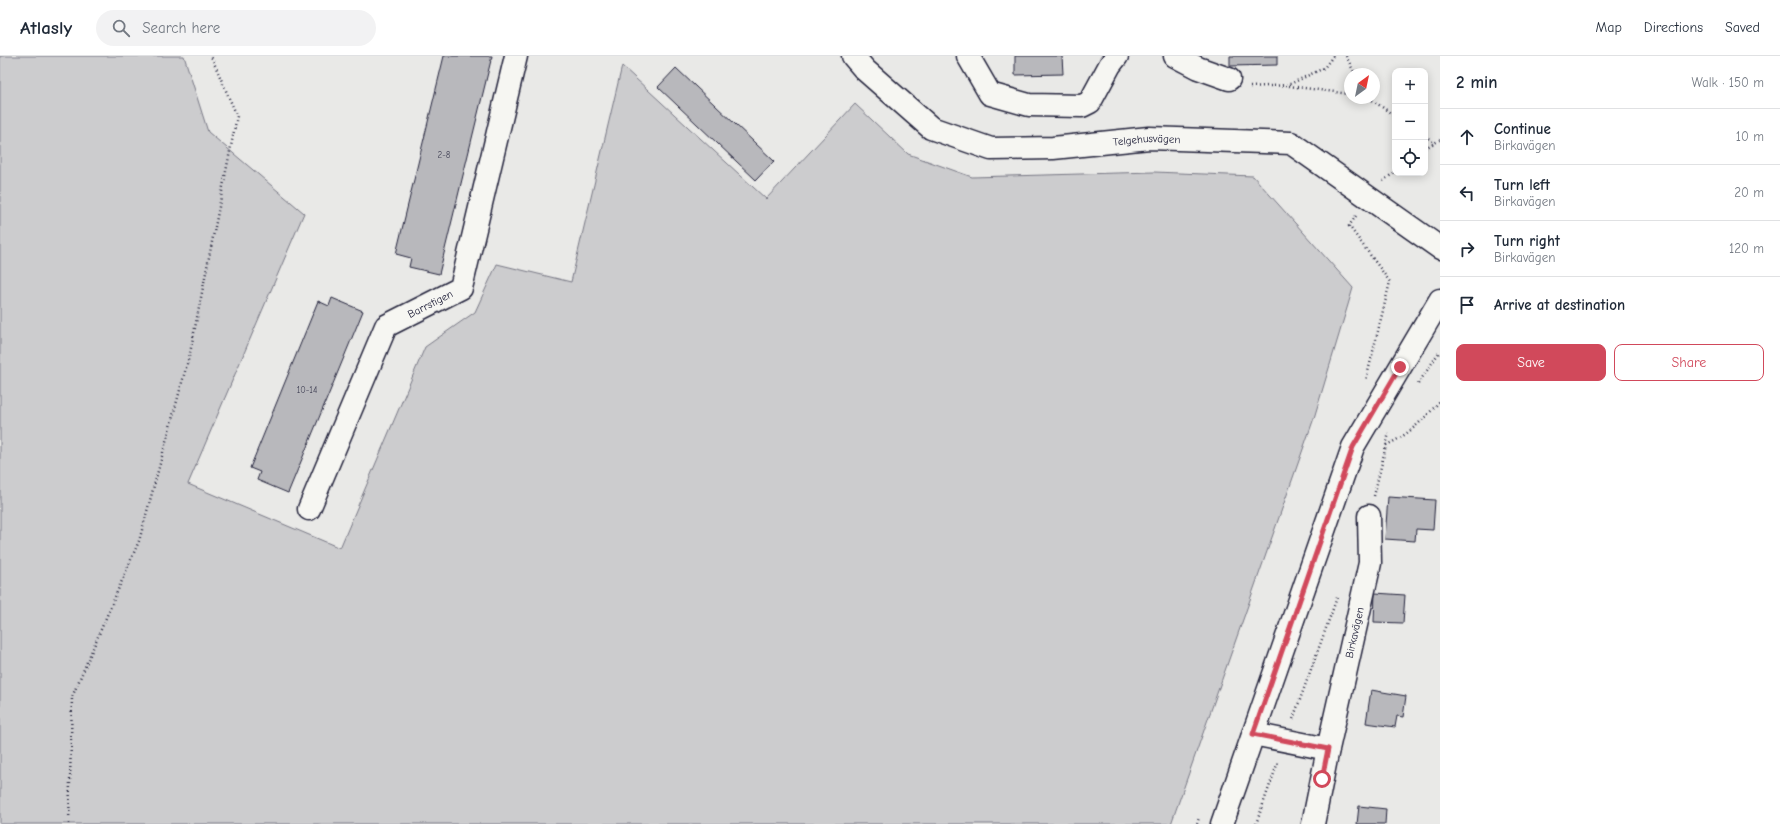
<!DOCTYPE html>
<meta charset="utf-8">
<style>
:root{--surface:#fff;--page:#f2f2f3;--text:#1f2937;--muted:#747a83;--line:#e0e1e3;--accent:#d1495b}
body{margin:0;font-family:"Comic Neue",sans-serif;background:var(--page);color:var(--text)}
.controls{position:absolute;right:12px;top:12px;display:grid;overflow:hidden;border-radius:8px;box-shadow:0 2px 10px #0003}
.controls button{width:36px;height:36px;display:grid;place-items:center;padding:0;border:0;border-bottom:1px solid var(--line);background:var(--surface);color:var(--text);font:20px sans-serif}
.compass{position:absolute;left:1344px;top:12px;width:36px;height:36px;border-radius:50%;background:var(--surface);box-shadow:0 2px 10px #0003;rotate:33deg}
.stop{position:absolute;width:12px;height:12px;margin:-9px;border:3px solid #d1495b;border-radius:50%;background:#fff}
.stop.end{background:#d1495b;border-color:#fff;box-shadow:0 1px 4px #0008}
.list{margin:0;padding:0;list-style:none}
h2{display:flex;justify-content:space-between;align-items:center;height:52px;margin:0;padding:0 16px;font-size:17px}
h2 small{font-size:13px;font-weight:400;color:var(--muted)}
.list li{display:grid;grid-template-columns:26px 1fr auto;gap:12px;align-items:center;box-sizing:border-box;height:56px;padding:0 16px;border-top:1px solid var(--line)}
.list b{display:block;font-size:15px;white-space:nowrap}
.list p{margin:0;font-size:13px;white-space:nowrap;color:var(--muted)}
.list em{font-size:13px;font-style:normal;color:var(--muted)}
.actions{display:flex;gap:8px;padding:12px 16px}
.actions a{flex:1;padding:9px 0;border:1px solid var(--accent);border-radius:8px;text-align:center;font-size:14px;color:var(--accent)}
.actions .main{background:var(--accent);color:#fff}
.icon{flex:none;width:22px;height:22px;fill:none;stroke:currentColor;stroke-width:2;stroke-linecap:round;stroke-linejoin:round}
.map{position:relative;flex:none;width:1440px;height:768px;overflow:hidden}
header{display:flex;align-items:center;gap:24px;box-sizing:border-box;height:56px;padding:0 20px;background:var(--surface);border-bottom:1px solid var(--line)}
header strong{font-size:19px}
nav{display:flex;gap:22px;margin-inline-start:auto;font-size:14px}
.search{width:280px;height:36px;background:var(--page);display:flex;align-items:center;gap:10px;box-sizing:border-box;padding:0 14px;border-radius:22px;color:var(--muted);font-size:15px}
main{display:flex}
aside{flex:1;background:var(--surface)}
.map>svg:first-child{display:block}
.green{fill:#ccccce;stroke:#777784}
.building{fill:#b8b8bc;stroke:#22223b}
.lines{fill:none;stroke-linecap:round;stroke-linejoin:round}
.minor-casing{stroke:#22223b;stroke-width:25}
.path{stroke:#22223b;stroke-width:2.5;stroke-dasharray:1 3;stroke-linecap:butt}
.minor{stroke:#f6f6f2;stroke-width:22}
.route{stroke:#d1495b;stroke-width:5}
.labels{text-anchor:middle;stroke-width:4;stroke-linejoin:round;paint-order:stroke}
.number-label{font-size:9px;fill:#48485b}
.street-label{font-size:11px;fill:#22223b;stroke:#f6f6f2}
</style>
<header>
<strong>Atlasly</strong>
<div class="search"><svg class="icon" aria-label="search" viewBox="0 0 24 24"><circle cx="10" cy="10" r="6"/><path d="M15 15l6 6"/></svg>Search here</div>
<nav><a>Map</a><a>Directions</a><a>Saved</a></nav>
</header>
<main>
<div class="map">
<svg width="1440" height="768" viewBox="0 0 1440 768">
<rect width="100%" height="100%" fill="#e9e9e7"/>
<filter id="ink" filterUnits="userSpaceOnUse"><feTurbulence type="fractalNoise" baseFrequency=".025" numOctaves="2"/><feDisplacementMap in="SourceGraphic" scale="8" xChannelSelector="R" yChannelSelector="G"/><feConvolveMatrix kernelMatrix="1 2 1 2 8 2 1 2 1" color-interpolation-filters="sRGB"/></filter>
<g filter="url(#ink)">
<polygon class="green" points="0,0 184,0 208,76 304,157 188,428 340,492 425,291 475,256 497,208 571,226 622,10 766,143 855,48 908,98 972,121 1154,116 1253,120 1353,232 1314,362 1171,768 0,768"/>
<g class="building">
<polygon points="444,0 492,0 439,218 409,211 411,202 396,198"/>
<polygon points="1015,0 1062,0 1063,18 1015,19"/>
<polygon points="1230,0 1277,0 1277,9 1230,10"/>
<polygon points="676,12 774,105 756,124 658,31"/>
<polygon points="332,242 363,255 288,437 257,424 260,416 250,412 318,245 329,250"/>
<polygon points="1388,441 1435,444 1433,474 1416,473 1415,485 1385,483"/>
<polygon points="1375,537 1405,539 1403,567 1374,566"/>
<polygon points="1371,634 1406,640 1403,661 1397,660 1395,671 1366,667"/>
<polygon points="1359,750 1386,753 1385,768 1357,768"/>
</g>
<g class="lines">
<g class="minor-casing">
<g id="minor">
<path id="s1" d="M853,0L865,14L931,72L991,93L1053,92L1149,82L1291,87L1440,192"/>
<polyline points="968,0 990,38 1029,49 1082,50 1090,46 1110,9 1117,0"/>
<polyline points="1175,0 1198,12 1229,23"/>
<path id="s2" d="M309,453L386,270L461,232L516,0"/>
<path id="s3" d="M1253,678L1328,693L1370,507L1369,460"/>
<polyline points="1222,768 1353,391 1440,244"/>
<polyline points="1313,768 1328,693"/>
</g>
</g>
<g class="path">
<polyline points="1346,0 1355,18"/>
<polyline points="1289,30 1350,38"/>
<polyline points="1250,31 1288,29 1324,12 1333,0"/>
<polyline points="1369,42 1395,60"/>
<polyline points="1425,80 1434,86"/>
<polyline points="1425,92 1440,84"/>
<polyline points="1383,125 1395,116"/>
<polyline points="1356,160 1349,170 1390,226 1366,324"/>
<polyline points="1418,328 1440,295"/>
<path d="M1386,389C1408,380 1425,362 1440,345"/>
<polyline points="1374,440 1389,377"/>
<polyline points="1293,663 1338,539"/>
<polyline points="69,768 72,641 139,485 190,297 237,60 211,0"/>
<polyline points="1197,768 1199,762"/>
<polyline points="1256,768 1278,706"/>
</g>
<use href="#minor" class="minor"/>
</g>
</g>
<g class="lines" filter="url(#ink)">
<polyline class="route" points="1322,723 1328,693 1253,678 1353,391 1400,311"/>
</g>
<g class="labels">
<g class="number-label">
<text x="444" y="102">2-8</text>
<text x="307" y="337">10-14</text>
</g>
<g class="street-label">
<text dy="4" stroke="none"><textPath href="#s1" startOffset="326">Telgehusvägen</textPath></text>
<text dy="4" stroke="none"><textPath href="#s2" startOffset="248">Barrstigen</textPath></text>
<text dy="4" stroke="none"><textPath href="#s3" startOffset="196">Birkavägen</textPath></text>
</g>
</g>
</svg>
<div class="controls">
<button>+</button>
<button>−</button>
<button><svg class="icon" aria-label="locate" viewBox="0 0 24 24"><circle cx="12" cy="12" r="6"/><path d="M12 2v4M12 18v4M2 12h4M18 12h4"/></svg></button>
</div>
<svg class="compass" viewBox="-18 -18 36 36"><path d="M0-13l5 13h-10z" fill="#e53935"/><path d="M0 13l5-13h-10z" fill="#747a83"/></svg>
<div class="stop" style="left:1322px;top:723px"></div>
<div class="stop end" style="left:1400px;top:311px"></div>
</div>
<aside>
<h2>2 min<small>Walk · 150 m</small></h2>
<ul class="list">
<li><svg class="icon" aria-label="ahead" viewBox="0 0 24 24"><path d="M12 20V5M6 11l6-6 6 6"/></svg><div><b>Continue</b><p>Birkavägen</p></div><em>10 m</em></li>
<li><svg class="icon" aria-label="left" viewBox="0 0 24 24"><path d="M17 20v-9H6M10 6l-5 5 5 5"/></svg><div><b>Turn left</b><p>Birkavägen</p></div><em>20 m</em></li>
<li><svg class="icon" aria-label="right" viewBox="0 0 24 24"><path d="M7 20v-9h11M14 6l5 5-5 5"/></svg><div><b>Turn right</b><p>Birkavägen</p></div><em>120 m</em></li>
<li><svg class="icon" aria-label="arrive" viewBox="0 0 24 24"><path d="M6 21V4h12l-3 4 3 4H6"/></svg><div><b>Arrive at destination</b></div></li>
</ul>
<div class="actions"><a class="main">Save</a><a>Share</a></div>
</aside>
</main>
